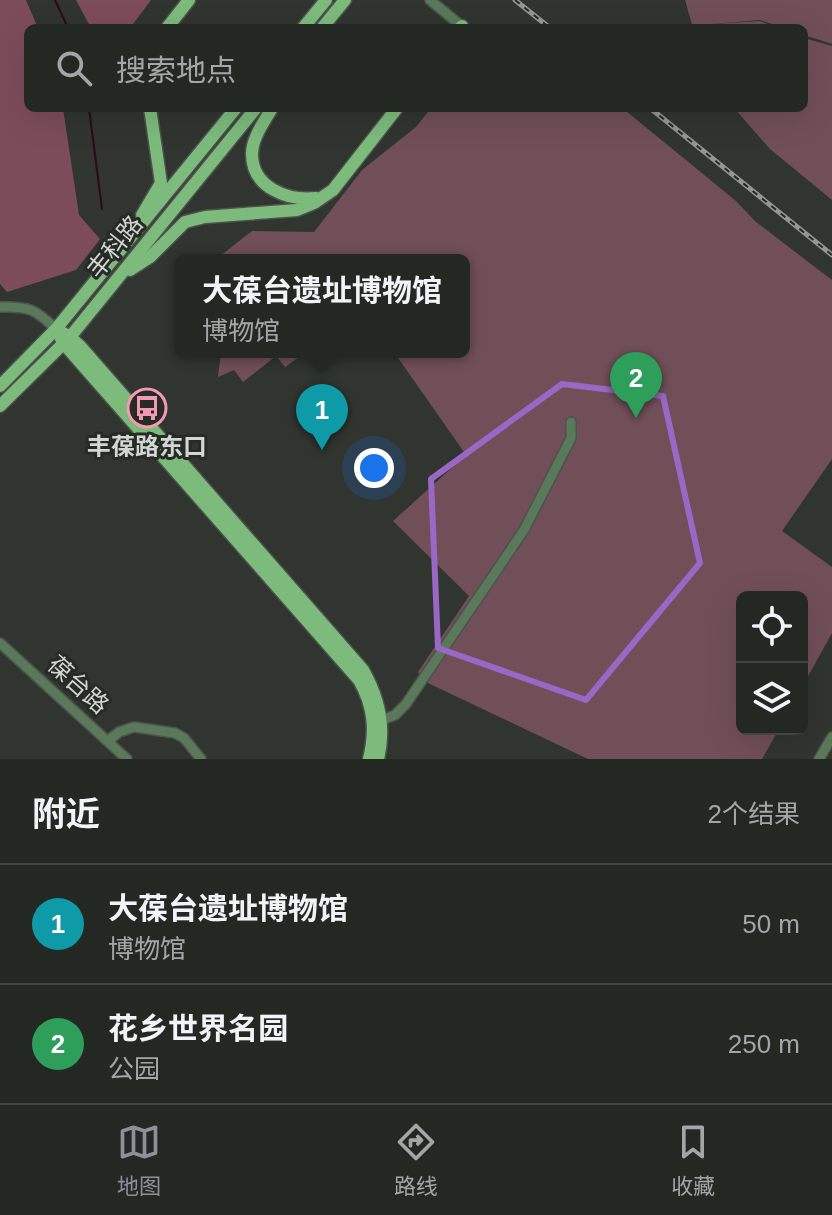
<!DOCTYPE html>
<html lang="zh">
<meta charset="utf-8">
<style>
:root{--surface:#242823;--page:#303430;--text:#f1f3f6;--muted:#a3a6a6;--line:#414441;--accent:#8c9099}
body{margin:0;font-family:Helvetica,"Noto Sans SC",sans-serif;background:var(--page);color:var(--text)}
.controls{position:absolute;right:24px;bottom:24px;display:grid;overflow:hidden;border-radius:12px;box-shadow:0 8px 32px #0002}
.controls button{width:72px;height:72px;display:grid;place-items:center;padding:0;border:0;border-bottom:2px solid var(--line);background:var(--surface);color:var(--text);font:40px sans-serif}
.you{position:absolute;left:374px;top:468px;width:28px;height:28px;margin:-20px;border:6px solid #fff;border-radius:50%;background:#1a73e8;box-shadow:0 0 0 12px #1a73e833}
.badge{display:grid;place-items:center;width:52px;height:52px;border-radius:50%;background:var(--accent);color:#fff;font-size:26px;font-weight:700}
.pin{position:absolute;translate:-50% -66px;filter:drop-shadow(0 2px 4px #0008)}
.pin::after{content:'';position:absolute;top:42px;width:28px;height:24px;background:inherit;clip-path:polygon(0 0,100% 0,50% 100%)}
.popup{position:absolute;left:174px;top:254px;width:296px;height:104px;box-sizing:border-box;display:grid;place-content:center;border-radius:12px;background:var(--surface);filter:drop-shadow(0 2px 6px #0005);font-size:26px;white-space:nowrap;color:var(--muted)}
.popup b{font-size:30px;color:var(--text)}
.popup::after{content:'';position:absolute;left:50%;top:100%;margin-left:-16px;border:16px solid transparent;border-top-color:var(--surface)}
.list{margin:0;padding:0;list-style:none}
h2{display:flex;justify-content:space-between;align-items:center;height:104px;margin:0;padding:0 32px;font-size:34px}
h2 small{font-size:26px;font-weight:400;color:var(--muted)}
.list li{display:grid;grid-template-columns:52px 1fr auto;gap:24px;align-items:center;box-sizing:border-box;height:120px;padding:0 32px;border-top:2px solid var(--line)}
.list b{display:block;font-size:30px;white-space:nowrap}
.list p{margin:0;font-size:26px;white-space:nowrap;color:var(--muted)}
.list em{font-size:26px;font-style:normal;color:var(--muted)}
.icon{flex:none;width:44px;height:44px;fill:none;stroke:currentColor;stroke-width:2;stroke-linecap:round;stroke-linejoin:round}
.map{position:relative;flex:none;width:832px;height:759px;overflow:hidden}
.search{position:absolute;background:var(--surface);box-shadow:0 8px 32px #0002;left:24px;right:24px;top:24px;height:88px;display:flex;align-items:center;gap:20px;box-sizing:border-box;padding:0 28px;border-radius:12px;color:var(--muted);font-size:30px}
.sheet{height:344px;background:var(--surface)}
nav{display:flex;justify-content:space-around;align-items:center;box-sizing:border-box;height:112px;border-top:2px solid var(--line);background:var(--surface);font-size:22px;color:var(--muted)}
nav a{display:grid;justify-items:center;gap:4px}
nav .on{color:var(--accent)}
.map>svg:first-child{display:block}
.green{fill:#714f58}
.forest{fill:#7d4c5a}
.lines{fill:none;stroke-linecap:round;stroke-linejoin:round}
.stream{stroke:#310817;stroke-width:2}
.minor-casing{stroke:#4d524c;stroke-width:12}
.major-casing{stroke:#4d524c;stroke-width:15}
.minor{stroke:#5a785a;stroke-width:9}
.major{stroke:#7dbb7d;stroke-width:12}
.rail-casing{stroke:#939792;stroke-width:5}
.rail{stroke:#262b25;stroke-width:2;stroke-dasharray:6;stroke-linecap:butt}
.marked{fill:none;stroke:#9968c6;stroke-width:6;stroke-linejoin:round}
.labels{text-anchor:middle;stroke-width:6;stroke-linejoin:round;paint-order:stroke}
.street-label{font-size:24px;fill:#d2d6d2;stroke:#262b25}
.poi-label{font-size:24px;font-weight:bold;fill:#d2d6d2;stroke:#262b25}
</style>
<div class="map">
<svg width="832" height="759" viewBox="0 0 832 759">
<rect width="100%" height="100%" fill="#30352f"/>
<g class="green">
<polygon points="685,0 832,0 832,44 804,35 804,28 784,28 760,20 713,24 760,21 778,28 711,28 712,26 709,28 693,28"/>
<polygon points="804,38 832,46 832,200 770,149 734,108 804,108"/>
<polygon points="431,108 608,108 626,111 736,201 756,222 832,280 832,459 782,531 832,567 832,633 802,687 802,597 742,597 742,729 779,729 762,759 588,759 428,683 418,672 469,596 393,521 466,455 394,352 464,352 464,260 215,260 252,231 314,232 362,170 416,127"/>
<polygon points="221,352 306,352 285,367 276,356 243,382 234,370 218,377"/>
</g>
<g class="forest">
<polygon points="0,0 26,0 38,28 28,28 28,108 63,108 79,215 100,239 76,270 7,292 0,284"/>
<polygon points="76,0 151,0 130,28 91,28"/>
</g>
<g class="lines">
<g class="stream">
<polyline points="55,0 68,28"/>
<polyline points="89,108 102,209"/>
</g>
<g class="minor-casing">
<g id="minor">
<polyline points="430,0 464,28"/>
<path d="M0,307C29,306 35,309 56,329"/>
<polyline points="0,643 127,759"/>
<polyline points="377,722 395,715 406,704 524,530 571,438 571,422"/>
<polyline points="108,741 119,732 134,727 175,733 184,738 201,759"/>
<polyline points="819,759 832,737"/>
</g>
</g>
<g class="major-casing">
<g id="major">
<polyline points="167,28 189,0"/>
<polyline points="303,28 326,0"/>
<polyline points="322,28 345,0"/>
<polyline points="460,28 462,26"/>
<path d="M272,108C264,122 252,138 252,154C252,188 288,201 316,198"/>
<polyline points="142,215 161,183 150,108"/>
<polyline points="130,270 150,257 185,222 205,217 297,210 314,203 333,190 397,108"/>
<path d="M56,329L70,337L80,346L363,670C379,698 386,727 378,759"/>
<path d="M56,329L64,344L359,680C374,706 376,731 369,759"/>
<polyline points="0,386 56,329 236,108"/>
<polyline points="0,406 70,337 256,108"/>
</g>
</g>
<use href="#minor" class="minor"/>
<use href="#major" class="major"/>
<g class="rail-casing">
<g id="rail">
<polyline points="515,0 550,28"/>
<polyline points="650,108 832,255"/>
</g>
</g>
<use href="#rail" class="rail"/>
</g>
<path class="marked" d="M562,384L663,396L700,563L586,700L438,648L431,479Z"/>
<defs>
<g id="bus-ring" transform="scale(2)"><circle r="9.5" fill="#262b25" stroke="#f19ab2" stroke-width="1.5"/><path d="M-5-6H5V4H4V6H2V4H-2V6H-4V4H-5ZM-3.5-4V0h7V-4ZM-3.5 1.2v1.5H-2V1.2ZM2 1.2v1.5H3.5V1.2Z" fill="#f19ab2"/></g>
</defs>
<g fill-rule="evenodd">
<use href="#bus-ring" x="147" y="408"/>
</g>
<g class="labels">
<g class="street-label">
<text transform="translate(115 247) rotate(-51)" y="8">丰科路</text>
<text transform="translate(78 685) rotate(42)" y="8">葆台路</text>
</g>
<g class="poi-label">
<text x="147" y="455">丰葆路东口</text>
</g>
</g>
</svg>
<div class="controls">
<button><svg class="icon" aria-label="locate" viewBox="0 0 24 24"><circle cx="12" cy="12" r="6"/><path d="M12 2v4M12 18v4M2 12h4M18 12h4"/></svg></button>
<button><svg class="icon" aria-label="layers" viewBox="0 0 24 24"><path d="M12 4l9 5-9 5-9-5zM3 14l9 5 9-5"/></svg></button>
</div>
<div class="you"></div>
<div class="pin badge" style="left:322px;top:450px;background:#0f9aa8">1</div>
<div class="popup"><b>大葆台遗址博物馆</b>博物馆</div>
<div class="pin badge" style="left:636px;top:418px;background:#2e9e5b">2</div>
<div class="search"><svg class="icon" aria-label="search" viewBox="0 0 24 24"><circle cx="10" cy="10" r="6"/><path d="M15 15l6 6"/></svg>搜索地点</div>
</div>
<section class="sheet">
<h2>附近<small>2个结果</small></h2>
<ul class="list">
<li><span class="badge" style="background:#0f9aa8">1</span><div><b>大葆台遗址博物馆</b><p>博物馆</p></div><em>50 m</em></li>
<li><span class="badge" style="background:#2e9e5b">2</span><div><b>花乡世界名园</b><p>公园</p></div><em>250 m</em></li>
</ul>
</section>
<nav>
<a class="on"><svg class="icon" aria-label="map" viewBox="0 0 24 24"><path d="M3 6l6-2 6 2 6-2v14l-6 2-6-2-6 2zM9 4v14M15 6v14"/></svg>地图</a>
<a><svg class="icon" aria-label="directions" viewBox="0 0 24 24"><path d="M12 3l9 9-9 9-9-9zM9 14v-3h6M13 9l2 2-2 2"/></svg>路线</a>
<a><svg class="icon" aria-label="saved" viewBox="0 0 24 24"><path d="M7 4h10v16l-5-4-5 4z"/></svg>收藏</a>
</nav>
